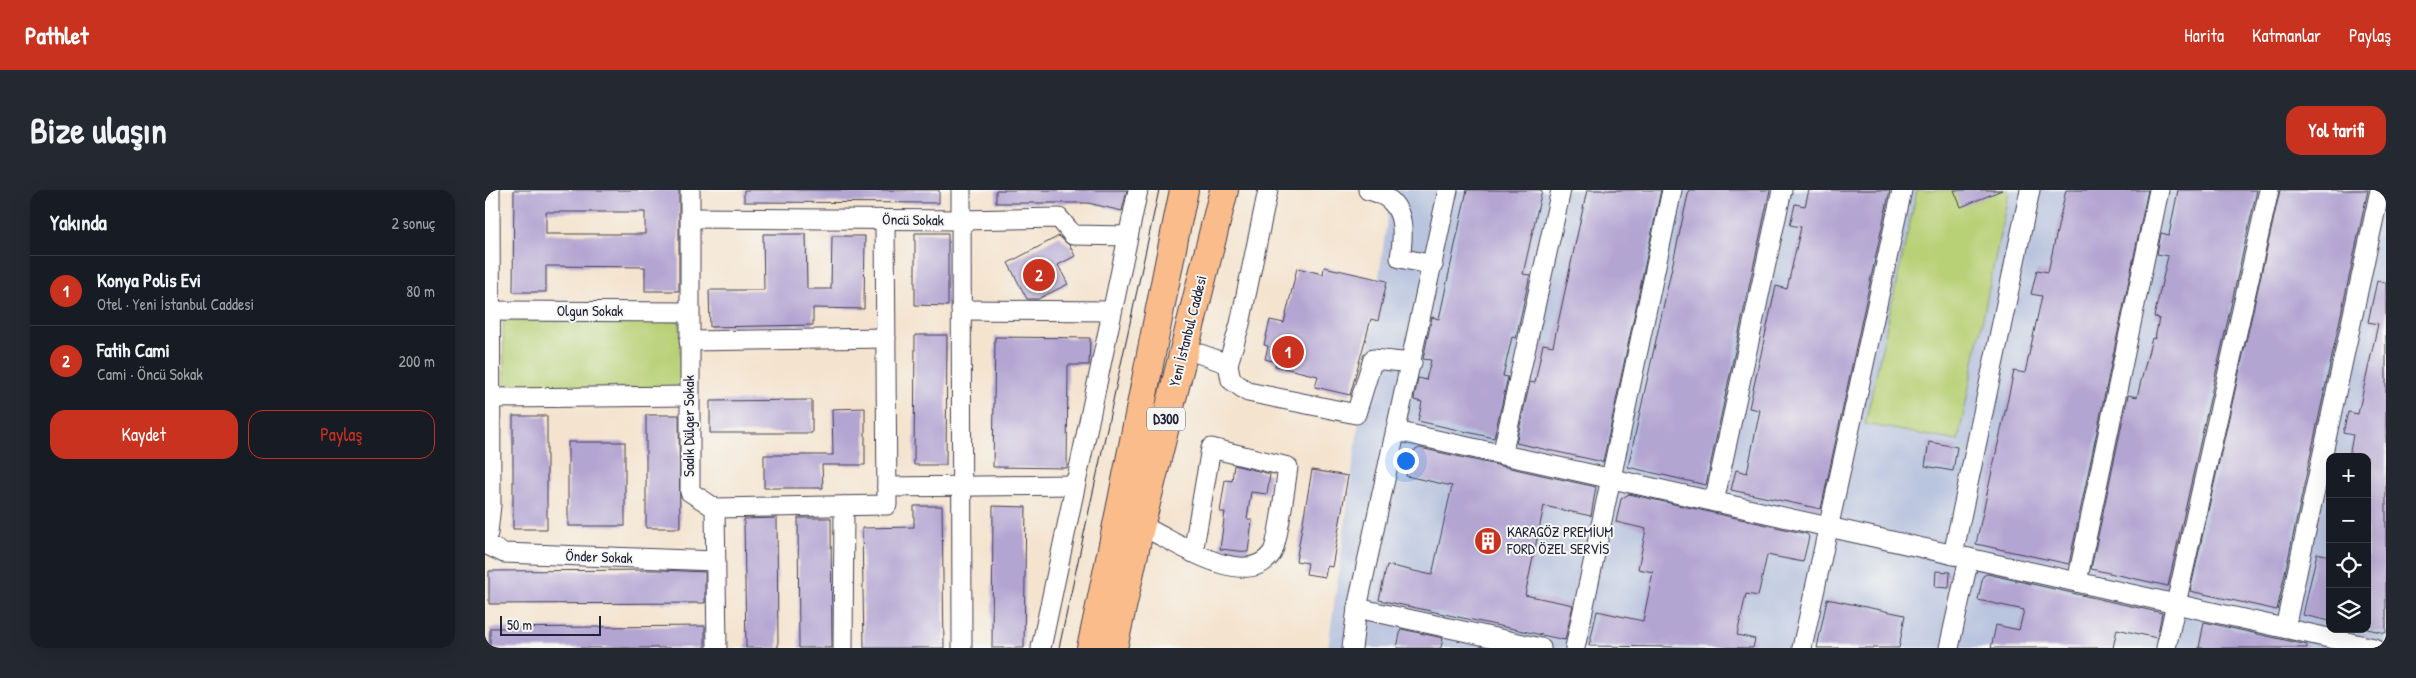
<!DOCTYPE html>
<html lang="tr">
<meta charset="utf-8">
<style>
:root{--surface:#171b24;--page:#242831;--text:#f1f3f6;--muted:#9ea1a6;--line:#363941;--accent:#c8321e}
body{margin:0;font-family:"Patrick Hand",sans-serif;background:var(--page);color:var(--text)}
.controls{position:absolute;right:15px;bottom:15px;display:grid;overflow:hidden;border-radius:10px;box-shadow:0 5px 20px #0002}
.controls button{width:45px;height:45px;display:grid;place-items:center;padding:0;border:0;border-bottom:1px solid var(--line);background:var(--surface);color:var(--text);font:25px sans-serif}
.scale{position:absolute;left:15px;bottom:12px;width:101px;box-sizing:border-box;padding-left:5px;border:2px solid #22223b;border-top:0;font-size:14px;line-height:18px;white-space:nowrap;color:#22223b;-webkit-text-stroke:4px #f6f6f2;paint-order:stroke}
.you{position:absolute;left:920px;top:270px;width:18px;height:18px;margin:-12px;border:4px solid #fff;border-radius:50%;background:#1a73e8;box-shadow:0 0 0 8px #1a73e833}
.badge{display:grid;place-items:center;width:32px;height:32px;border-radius:50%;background:var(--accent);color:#fff;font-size:16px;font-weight:700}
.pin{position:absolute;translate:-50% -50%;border:2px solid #fff;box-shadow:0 1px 5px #0006}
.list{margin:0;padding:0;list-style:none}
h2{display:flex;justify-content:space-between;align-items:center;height:65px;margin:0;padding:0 20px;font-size:21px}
h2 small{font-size:16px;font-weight:400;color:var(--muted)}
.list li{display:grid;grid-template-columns:32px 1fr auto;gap:15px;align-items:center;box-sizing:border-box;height:70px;padding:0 20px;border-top:1px solid var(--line)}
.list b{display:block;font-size:19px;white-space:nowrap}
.list p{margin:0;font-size:16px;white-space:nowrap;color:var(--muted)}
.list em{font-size:16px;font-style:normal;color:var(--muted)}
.actions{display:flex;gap:10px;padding:15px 20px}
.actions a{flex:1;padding:11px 0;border:1px solid var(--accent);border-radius:15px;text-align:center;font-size:18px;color:var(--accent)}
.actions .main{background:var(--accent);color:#fff}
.icon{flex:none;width:28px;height:28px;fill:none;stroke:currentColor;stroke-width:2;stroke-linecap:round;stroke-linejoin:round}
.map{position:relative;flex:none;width:1901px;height:458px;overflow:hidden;border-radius:15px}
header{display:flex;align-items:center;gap:30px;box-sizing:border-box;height:70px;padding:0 25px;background:var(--accent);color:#fff}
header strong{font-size:24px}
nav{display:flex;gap:28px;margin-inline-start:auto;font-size:18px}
.intro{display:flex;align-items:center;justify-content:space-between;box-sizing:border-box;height:120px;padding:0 30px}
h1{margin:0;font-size:35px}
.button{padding:12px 22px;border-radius:15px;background:var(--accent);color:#fff;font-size:18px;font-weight:700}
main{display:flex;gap:30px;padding:0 30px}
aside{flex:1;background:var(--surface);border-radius:15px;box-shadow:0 5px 20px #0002}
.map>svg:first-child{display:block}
.industrial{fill:#b9c4de;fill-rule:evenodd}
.green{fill:#b8d076;stroke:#6d7958}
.building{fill:#b3a5d2;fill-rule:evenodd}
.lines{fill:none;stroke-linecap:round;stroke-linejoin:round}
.minor-casing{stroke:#423f51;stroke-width:21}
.highway-casing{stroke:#423f51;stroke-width:30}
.minor{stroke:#fff;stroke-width:19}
.highway{stroke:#fabc8b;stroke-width:28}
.tram{stroke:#22223b;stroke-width:1}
.labels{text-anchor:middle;stroke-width:4;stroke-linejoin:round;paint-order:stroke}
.shield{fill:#f6f6f2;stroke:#626272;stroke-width:1}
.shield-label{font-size:14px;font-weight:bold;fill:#22223b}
.street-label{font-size:15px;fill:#22223b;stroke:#f6f6f2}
.poi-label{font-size:15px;fill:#22223b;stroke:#f6f6f2;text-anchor:start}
</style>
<header>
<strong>Pathlet</strong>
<nav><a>Harita</a><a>Katmanlar</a><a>Paylaş</a></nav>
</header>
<div class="intro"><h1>Bize ulaşın</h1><a class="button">Yol tarifi</a></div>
<main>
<aside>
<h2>Yakında<small>2 sonuç</small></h2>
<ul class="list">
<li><span class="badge">1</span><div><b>Konya Polis Evi</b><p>Otel · Yeni İstanbul Caddesi</p></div><em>80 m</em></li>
<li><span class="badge">2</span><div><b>Fatih Cami</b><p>Cami · Öncü Sokak</p></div><em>200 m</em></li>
</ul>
<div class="actions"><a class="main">Kaydet</a><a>Paylaş</a></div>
</aside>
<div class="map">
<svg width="1901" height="458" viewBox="0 0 1901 458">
<rect width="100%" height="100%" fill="#f6f6f2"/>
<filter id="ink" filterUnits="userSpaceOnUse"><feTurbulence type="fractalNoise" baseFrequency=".02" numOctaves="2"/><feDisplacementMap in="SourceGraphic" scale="10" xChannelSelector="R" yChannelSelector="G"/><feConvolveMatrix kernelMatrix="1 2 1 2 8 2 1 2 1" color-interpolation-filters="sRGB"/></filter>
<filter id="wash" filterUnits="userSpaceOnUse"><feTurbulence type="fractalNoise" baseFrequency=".0096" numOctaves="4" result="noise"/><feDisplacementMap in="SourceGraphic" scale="20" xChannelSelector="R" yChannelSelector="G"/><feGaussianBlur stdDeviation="1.12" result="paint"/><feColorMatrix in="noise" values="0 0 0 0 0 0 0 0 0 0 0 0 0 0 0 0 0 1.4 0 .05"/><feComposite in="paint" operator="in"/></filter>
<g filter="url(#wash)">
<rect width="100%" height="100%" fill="#f4e4cf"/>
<path class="industrial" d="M906,0H1901V458H843ZM1845,267H1882V439H1845Z"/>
<g class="green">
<polygon points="1432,0 1524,0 1473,251 1380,234"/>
<polygon points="18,130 195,131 196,198 19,198"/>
</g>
<g id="blocks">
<g class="building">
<path d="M29,0H194V101H160V77L61,76V102H28ZM61,22H160V44H61Z"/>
<polygon points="259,0 454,0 454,13 259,12"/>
<polygon points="511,0 642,0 637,21 603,13 511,13"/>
<polygon points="982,0 1057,0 1038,84 1045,85 1031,148 1027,147 1018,186 1023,187 1009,248 933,231 937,212 929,210 933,188 941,190 946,170 938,169 947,127 954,129"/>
<polygon points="1102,0 1176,0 1118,272 1031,253 1045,192 1050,193 1058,154 1068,156"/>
<polygon points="1204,0 1285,0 1221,295 1143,277"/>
<polygon points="1324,0 1405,0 1336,319 1246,300 1251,280 1262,283 1275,220 1264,218 1291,96 1302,99 1316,37 1305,35 1310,14 1320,16"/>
<polygon points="1469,0 1517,0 1476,17"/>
<polygon points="1581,0 1663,0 1584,374 1491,354 1529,181 1540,183 1557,106 1546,104 1552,80 1563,82"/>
<polygon points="1693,0 1772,0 1683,396 1606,379 1643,205 1652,207 1667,148 1670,149 1674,128 1669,127 1683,66 1672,64 1676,43 1684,45"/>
<polygon points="1795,0 1883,0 1792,420 1705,401"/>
<polygon points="430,43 463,43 463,116 430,115"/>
<polygon points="278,44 321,44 322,99 346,99 347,46 380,46 379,119 328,118 328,135 225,137 224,100 279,100"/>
<polygon points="574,46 585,56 590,66 573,75 583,94 553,109 542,109 523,73"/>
<polygon points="839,77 902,91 893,131 886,129 865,205 830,197 833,186 790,176 791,172 780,169 783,156 779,155 785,130 799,133 812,78 838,84"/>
<polygon points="1892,91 1901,93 1901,443 1882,439 1882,267 1864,267 1868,245 1858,243 1863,222 1873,224 1893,134 1883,132"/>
<polygon points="430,145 462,145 461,275 429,275"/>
<polygon points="510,147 605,148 604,175 583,175 582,278 508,277"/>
<polygon points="327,210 327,243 225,243 225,211"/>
<polygon points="380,218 380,275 337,275 338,298 279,298 279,265 348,265 347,219"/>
<polygon points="161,225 194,225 195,338 161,338"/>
<rect x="28" y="226" width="34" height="113"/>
<rect x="83" y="252" width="57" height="84"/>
<polygon points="1444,252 1472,257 1468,281 1440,276"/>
<polygon points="935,258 1111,297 1106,326 1059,316 1040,405 1088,415 1080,450 894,410 902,375 947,385 967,296 921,286 926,262"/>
<polygon points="749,275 785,284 782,304 766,302 762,329 767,330 763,362 735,359 740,322 735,322 740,290 747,291"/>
<polygon points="827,280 863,286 847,377 842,376 840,387 821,384 823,373 811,371"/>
<polygon points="1144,304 1322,344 1324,347 1318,372 1282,365 1273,406 1261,404 1252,445 1270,449 1268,458 1104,456 1112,421 1158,431 1168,382 1153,379 1161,339 1131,332 1136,309"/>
<polygon points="429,316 457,316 459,458 379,458 377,338 429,337"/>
<polygon points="508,316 541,317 539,458 507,458"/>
<polygon points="292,328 293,458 261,458 259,329"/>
<polygon points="313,328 346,328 347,458 314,458"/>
<polygon points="1832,363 1845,366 1845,431 1818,425"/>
<polygon points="177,380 220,382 220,413 4,414 4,381"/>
<polygon points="1451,381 1465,382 1464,398 1450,397"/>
<polygon points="1502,384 1677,423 1672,448 1632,439 1628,458 1506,458 1511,435 1534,440 1539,420 1493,410 1498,386"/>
<polygon points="1342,409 1420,425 1414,458 1332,458"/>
<polygon points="1719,432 1822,455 1822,458 1714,458"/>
<polygon points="220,436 220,458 5,458 5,438"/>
<polygon points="916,439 958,448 956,458 912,458"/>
</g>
</g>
</g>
<g filter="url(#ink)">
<use href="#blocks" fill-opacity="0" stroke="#423f51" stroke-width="1"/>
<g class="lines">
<g class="minor-casing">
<g id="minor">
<polyline points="205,0 205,302 230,318 232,458"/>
<polyline points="476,0 477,458"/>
<path d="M883,0C920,8 920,37 915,68L948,75"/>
<polyline points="205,28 476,30 574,28 588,45 643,46"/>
<polyline points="476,120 627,121"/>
<polyline points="5,121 204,122"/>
<polyline points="204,151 401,148"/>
<polyline points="699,158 743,174 746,190 763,202 871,224 888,169 927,173"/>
<polyline points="743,174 755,134 783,0"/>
<polyline points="6,208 204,206"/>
<polyline points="911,241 1889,458"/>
<polyline points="1017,265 1076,0"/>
<polyline points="402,297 590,295"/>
<polyline points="1229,312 1297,0"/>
<polyline points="230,318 402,315 400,30"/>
<path d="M667,341C695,355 762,400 787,363C793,354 801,291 803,277L726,258L708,363"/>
<polyline points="0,345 3,343 6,315 5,0"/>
<polyline points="0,354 19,363 231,371"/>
<polyline points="1468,365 1545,0"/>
<polyline points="1592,392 1674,0"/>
<polyline points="872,418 1056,458"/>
<polyline points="1800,438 1895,0"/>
<polyline points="358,458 359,316"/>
<polyline points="556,458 653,0"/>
<polyline points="867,458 872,418 963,0"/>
<polyline points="1090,458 1187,0"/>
<polyline points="1317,458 1417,0"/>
<polyline points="1464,458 1484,368"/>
<polyline points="1681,458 1784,0"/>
</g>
</g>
<g class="highway-casing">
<g id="highway">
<path d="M606,458C640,306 667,153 699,0"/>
<polyline points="628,458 654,341 739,0"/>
</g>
</g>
<use href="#minor" class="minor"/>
<use href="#highway" class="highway"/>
<polyline class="tram" points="574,458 674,0"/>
</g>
</g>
<defs>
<g id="building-disc" transform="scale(1.4375)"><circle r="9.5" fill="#c8321e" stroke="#f6f6f2"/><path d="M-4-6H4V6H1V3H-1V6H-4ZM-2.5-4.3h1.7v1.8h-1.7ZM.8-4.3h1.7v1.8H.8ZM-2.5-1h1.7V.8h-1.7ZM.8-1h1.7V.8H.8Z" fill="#fff"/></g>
</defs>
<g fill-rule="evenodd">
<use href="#building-disc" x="1003" y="351"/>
</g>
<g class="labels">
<rect class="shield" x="662" y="217.5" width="38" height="23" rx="4"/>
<g class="shield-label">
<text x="681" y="234">D300</text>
</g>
<g class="street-label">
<text transform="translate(428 30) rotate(1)" y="5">Öncü Sokak</text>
<text x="105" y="126">Olgun Sokak</text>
<text transform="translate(703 141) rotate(-76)" y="5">Yeni İstanbul Caddesi</text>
<text transform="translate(204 236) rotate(-90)" y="5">Sadık Dülger Sokak</text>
<text transform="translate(114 367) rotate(2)" y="5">Önder Sokak</text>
</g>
<g class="poi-label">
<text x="1022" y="347">KARAGÖZ PREMİUM<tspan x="1022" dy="17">FORD ÖZEL SERVİS</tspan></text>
</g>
</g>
</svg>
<div class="controls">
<button>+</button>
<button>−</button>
<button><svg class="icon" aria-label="locate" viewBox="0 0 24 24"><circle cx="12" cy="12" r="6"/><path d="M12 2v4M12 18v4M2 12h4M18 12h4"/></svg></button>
<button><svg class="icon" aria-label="layers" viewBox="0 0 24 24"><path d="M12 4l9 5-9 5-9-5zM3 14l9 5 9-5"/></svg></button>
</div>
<div class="scale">50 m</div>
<div class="you"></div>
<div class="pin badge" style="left:803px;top:162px">1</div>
<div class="pin badge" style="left:554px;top:85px">2</div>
</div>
</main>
